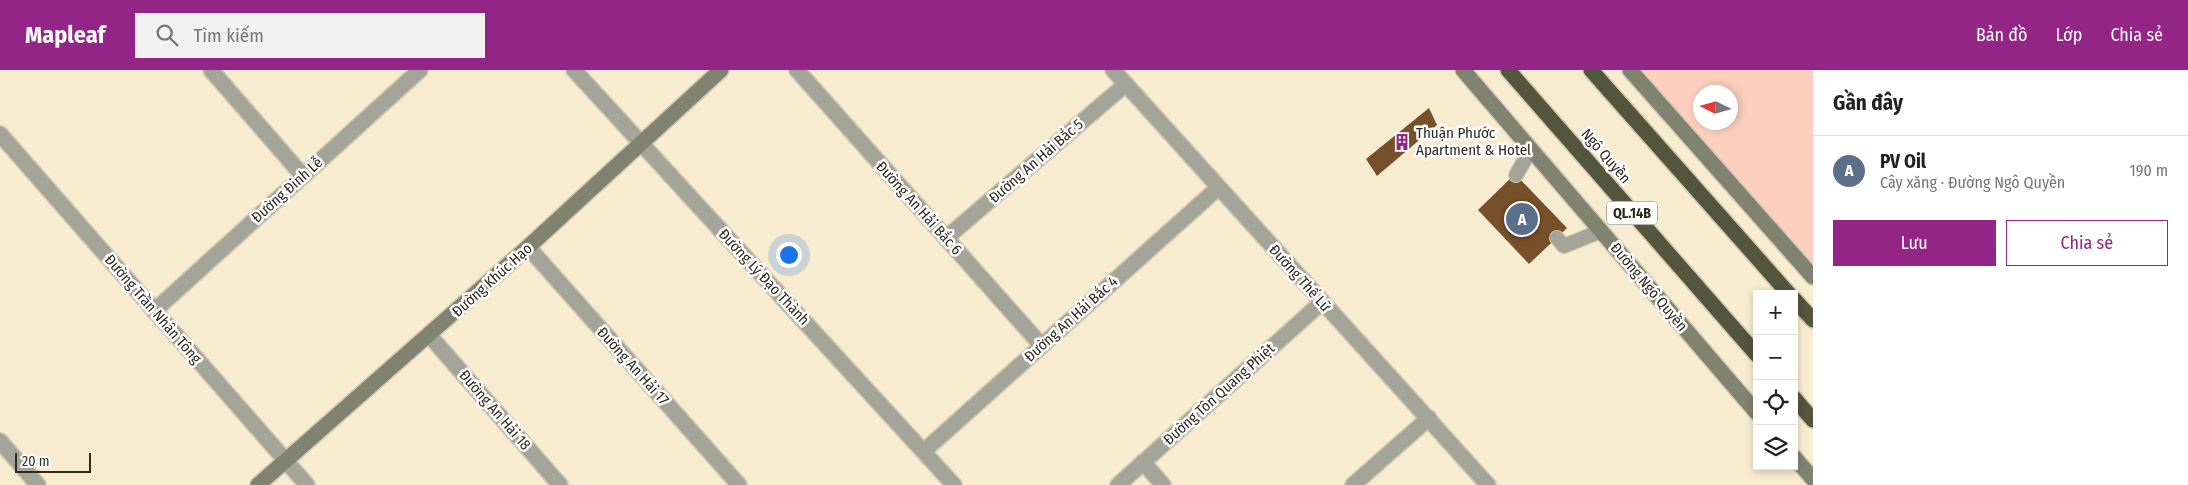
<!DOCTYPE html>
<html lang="vi">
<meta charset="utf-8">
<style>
:root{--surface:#fff;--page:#f2f2f2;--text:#222;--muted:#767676;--line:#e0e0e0;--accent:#932586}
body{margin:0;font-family:"Fira Sans Condensed",sans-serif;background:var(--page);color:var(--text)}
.controls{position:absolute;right:15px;bottom:15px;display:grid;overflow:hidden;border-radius:0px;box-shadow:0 2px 8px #0003}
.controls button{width:45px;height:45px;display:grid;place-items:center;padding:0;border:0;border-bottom:1px solid var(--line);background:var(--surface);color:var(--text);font:25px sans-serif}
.compass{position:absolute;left:1693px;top:15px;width:45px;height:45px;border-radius:50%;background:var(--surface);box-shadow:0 2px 8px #0003;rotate:275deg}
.scale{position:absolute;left:15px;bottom:12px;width:76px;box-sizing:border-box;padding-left:5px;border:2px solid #2e2a20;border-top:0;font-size:14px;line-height:18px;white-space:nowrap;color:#2e2a20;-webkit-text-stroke:4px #fff;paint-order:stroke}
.you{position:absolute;left:788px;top:184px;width:18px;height:18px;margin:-12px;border:4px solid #fff;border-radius:50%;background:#1a73e8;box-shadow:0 0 0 8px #1a73e833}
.badge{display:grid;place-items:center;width:32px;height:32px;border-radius:50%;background:var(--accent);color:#fff;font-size:16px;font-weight:700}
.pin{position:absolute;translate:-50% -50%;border:2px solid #fff;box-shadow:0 1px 5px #0006}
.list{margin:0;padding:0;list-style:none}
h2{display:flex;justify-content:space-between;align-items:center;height:65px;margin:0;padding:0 20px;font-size:21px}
h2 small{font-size:16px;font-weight:400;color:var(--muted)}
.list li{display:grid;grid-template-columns:32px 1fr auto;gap:15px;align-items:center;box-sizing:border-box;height:70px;padding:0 20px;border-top:1px solid var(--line)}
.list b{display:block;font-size:19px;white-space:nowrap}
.list p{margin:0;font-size:16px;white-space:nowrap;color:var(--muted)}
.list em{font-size:16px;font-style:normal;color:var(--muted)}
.actions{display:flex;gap:10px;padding:15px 20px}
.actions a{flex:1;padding:11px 0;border:1px solid var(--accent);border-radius:0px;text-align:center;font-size:18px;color:var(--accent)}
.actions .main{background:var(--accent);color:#fff}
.icon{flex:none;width:28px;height:28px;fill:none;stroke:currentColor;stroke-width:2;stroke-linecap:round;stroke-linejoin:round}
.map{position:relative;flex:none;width:1813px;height:415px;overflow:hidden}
header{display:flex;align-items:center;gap:30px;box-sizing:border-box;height:70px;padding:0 25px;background:var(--accent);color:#fff}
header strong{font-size:24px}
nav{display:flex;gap:28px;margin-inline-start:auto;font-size:18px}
.search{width:350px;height:45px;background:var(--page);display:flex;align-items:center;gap:12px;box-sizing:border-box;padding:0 18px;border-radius:0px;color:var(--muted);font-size:19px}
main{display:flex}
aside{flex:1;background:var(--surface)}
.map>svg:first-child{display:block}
.green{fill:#fccfbe;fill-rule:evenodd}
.building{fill:#765029}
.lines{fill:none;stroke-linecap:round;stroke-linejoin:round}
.lane-casing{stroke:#d3c8b0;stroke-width:16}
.street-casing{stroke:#d3c8b0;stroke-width:18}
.secondary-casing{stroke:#d3c8b0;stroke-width:18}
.highway-casing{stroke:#d3c8b0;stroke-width:18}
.lane{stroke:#a4a599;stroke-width:14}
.street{stroke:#a4a599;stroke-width:15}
.secondary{stroke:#818371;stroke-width:15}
.highway{stroke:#54553d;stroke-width:15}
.labels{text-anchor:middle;stroke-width:5;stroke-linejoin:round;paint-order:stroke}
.shield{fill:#fff;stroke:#6d6a63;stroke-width:1}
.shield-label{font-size:14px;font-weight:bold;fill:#2e2a20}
.poi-label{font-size:15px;fill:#2e2a20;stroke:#fff;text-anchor:start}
.street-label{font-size:15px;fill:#2e2a20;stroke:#fff}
</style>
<header>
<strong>Mapleaf</strong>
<div class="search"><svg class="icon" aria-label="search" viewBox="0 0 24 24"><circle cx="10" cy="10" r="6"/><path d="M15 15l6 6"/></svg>Tìm kiếm</div>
<nav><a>Bản đồ</a><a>Lớp</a><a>Chia sẻ</a></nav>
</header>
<main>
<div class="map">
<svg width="1813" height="415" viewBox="0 0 1813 415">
<rect width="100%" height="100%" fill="#f7ebd0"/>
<path class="green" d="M1631,0H1813V203ZM1700,22H1730V52H1700Z"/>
<g class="building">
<polygon points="1429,38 1437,55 1377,106 1366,89"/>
<polygon points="1515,104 1567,158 1529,194 1478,140"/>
</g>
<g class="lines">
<g class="lane-casing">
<g id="lane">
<polyline points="1516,105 1531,79"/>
<polyline points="1557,168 1564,176 1601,161"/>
</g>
</g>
<g class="street-casing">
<g id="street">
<polyline points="211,0 303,106"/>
<polyline points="574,0 954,415"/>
<polyline points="797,0 1041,275"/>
<polyline points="1113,0 1488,415"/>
<polyline points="0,64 307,415"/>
<polyline points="946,168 1126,14"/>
<polyline points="528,177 739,415"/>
<polyline points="154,241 420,0"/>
<polyline points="429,265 560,415"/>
<polyline points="0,371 38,415"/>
<polyline points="924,381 1218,118"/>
<polyline points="1143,392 1163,415"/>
<polyline points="1118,415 1321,233"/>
<polyline points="1353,415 1429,348"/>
</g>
</g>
<g class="secondary-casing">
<g id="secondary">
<polyline points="1463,0 1757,343"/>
<polyline points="1630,0 1813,207"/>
<polyline points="1794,387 1813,409"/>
<polyline points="258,415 528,177 721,0"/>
</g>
</g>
<g class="highway-casing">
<g id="highway">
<polyline points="1508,0 1757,285"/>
<polyline points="1591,0 1789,224"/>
<polyline points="1794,229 1813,250"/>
<polyline points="1794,328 1813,350"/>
</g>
</g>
<use href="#lane" class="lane"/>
<use href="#street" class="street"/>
<use href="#secondary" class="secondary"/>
<use href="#highway" class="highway"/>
</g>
<defs>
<g id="building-bare" transform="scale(1.35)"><path d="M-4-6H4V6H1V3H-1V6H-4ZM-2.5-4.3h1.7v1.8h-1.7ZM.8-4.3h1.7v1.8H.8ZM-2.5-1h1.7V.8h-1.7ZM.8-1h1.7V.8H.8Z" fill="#932586" stroke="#fff" stroke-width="2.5" paint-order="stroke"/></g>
</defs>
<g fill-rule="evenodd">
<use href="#building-bare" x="1402" y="72"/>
</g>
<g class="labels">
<rect class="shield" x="1607" y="131.5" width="50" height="23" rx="4"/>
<g class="shield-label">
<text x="1632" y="148">QL.14B</text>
</g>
<g class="poi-label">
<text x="1416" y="68">Thuận Phước<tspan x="1416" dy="17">Apartment &amp; Hotel</tspan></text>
</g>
<g class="street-label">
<text transform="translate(1606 86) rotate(49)" y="5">Ngô Quyền</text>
<text transform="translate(1036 91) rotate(-41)" y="5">Đường An Hải Bắc 5</text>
<text transform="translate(287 120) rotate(-42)" y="5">Đường Đinh Lễ</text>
<text transform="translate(919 138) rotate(48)" y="5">Đường An Hải Bắc 6</text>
<text transform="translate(764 207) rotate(47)" y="5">Đường Lý Đạo Thành</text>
<text transform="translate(1300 208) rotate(48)" y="5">Đường Thế Lữ</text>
<text transform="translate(492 210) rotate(-42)" y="5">Đường Khúc Hạo</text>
<text transform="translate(1649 217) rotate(50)" y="5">Đường Ngô Quyền</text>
<text transform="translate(153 239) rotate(49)" y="5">Đường Trần Nhân Tông</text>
<text transform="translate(1071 249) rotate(-42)" y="5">Đường An Hải Bắc 4</text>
<text transform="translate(633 296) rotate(48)" y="5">Đường An Hải 17</text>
<text transform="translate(1219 324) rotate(-42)" y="5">Đường Tôn Quang Phiệt</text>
<text transform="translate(495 340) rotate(49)" y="5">Đường An Hải 18</text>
</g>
</g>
</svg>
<div class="controls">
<button>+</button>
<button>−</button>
<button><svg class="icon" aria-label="locate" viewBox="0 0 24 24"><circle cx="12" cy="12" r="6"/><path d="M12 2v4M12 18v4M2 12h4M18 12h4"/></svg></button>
<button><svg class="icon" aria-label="layers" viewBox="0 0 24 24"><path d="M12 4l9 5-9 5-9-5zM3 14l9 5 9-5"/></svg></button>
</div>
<svg class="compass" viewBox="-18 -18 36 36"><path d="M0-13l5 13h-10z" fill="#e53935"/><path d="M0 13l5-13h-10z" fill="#767676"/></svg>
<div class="scale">20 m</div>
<div class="you"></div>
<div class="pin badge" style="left:1522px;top:149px;background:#5c6f8a">A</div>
</div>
<aside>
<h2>Gần đây<small></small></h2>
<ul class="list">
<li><span class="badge" style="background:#5c6f8a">A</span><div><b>PV Oil</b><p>Cây xăng · Đường Ngô Quyền</p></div><em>190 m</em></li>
</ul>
<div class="actions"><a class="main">Lưu</a><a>Chia sẻ</a></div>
</aside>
</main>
